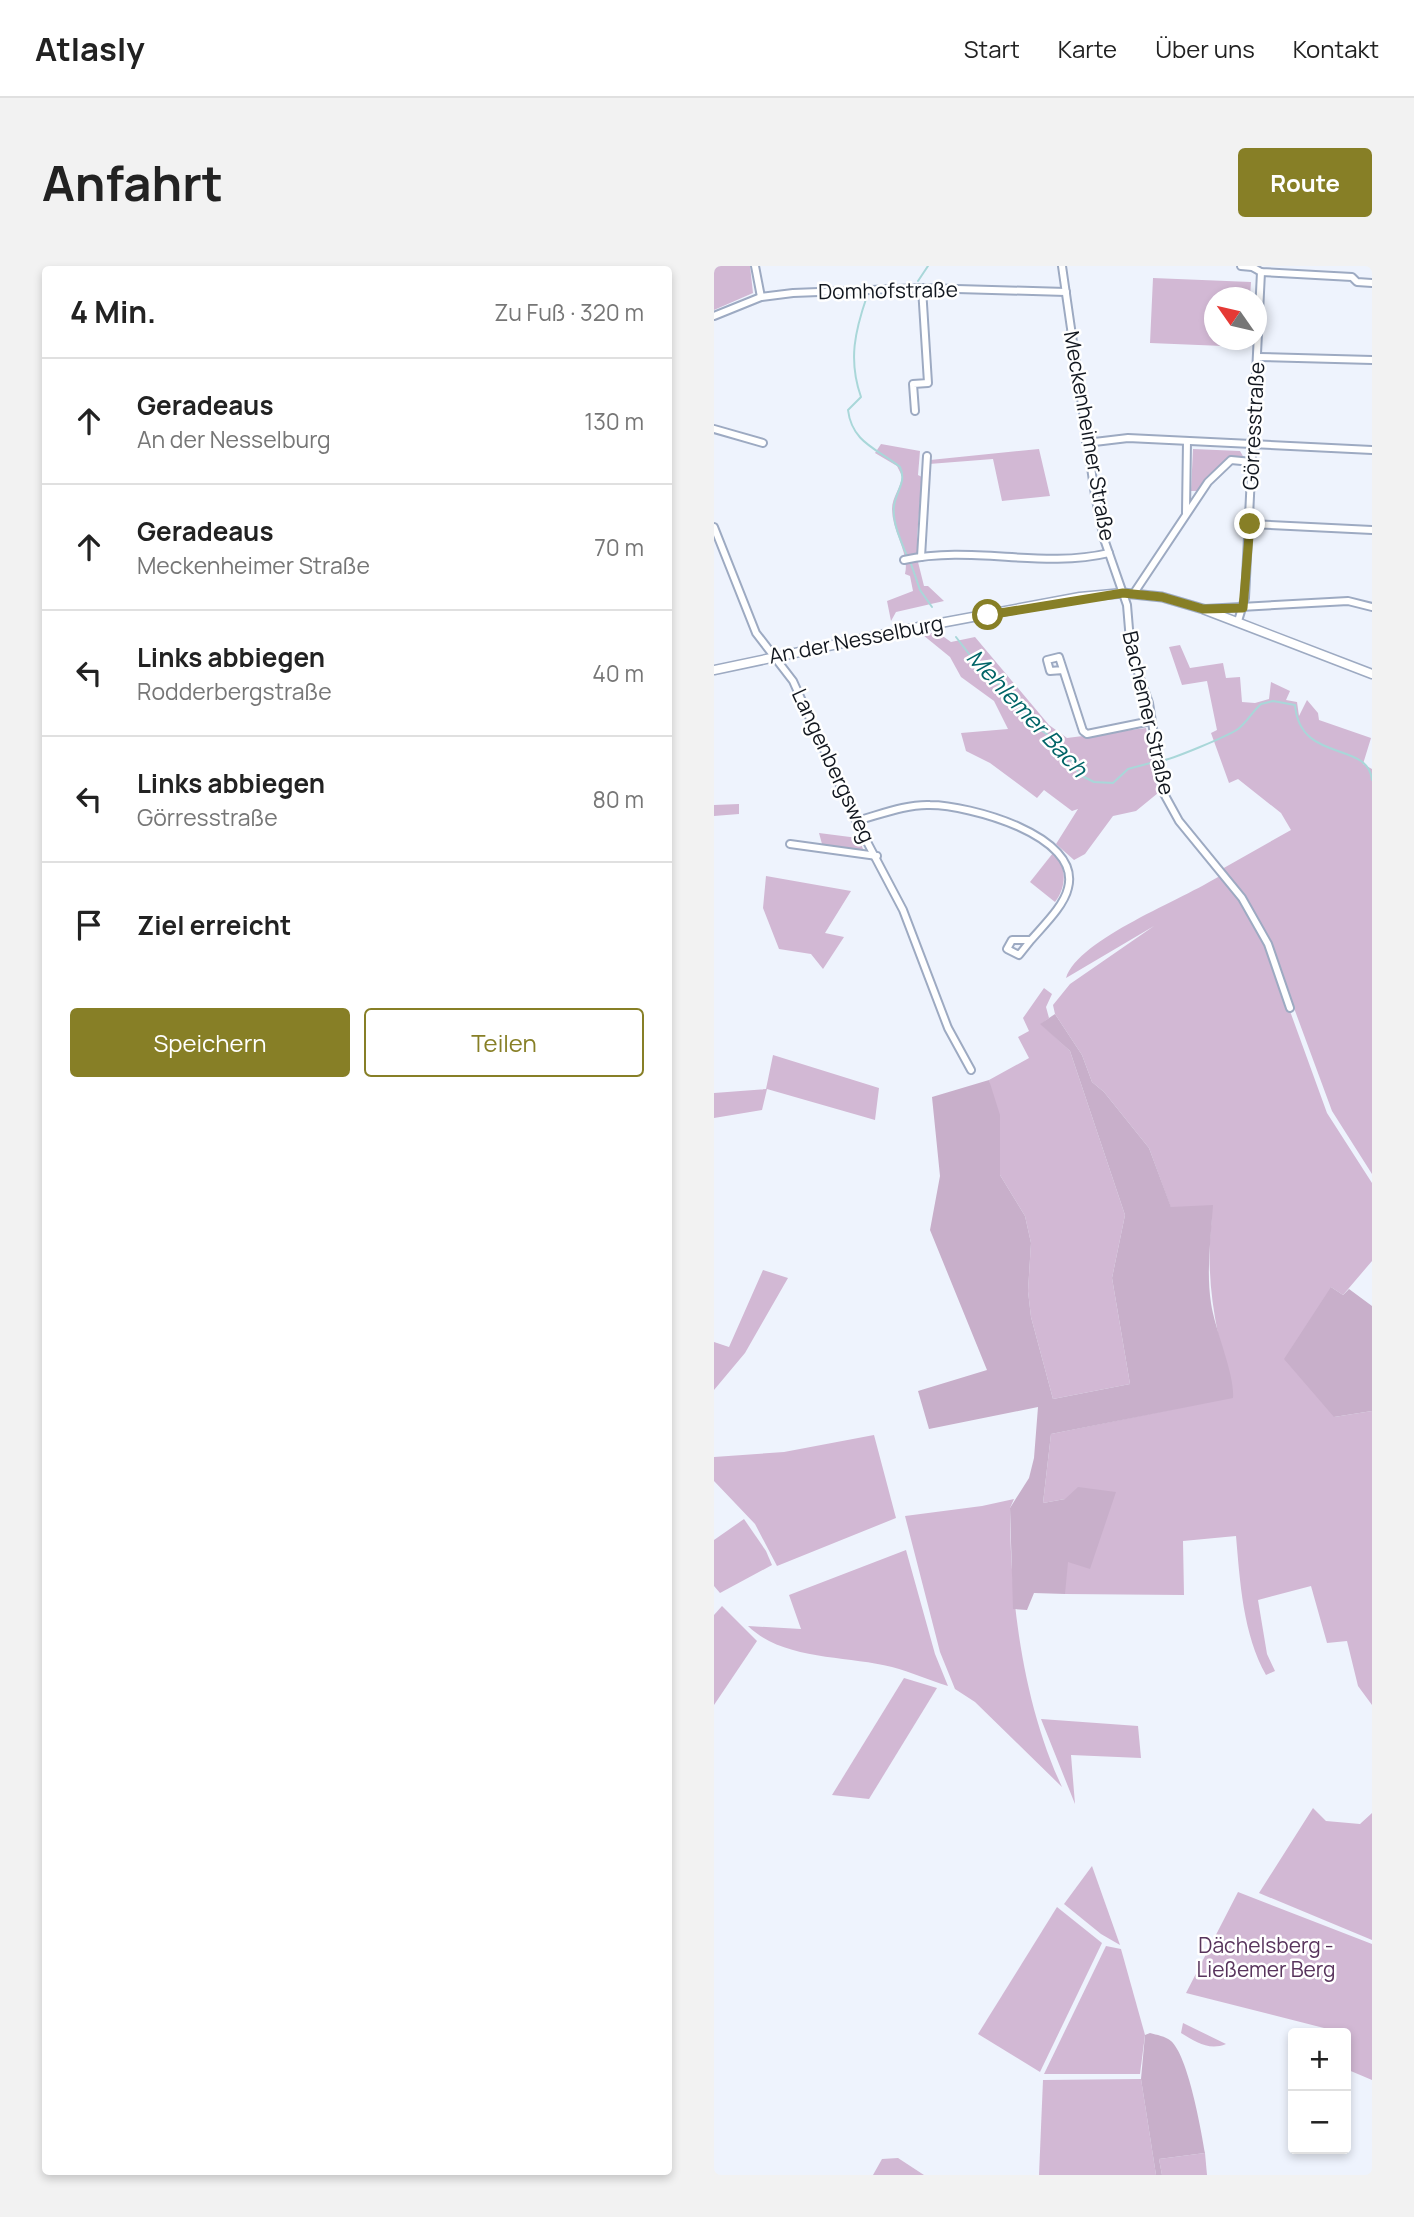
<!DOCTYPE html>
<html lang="de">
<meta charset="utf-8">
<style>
:root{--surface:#fff;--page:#f2f2f2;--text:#222;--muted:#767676;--line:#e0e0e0;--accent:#877f26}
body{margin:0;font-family:Manrope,sans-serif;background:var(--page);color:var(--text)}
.controls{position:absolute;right:21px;bottom:21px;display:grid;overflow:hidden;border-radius:7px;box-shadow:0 4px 10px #0003}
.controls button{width:63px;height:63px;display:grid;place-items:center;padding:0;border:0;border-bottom:2px solid var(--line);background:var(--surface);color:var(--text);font:35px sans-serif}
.compass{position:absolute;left:490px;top:21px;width:63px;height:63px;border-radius:50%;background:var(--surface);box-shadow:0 4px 10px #0003;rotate:304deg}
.stop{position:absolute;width:21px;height:21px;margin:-16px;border:5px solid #877f26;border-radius:50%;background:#fff}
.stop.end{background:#877f26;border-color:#fff;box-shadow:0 2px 7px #0008}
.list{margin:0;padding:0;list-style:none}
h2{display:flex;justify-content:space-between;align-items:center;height:91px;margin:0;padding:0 28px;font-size:30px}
h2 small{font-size:23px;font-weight:400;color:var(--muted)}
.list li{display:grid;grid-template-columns:46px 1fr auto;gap:21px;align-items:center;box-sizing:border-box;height:126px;padding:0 28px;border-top:2px solid var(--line)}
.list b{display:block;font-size:26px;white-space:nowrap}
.list p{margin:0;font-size:23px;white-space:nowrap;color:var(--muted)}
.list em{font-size:23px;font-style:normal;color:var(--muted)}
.actions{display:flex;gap:14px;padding:21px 28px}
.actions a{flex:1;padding:16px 0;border:2px solid var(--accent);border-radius:7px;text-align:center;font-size:24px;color:var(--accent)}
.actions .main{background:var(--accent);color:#fff}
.icon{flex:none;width:38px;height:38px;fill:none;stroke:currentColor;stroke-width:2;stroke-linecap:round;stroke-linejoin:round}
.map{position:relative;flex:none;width:658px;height:1909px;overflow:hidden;border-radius:7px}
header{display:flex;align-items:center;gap:42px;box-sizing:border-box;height:98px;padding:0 35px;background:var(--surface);border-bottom:2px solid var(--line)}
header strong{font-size:33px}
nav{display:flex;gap:38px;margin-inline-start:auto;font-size:24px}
.intro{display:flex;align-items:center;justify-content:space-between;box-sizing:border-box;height:168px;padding:0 42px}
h1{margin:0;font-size:49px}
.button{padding:18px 32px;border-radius:7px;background:var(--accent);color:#fff;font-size:24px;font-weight:700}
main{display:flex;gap:42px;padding:0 42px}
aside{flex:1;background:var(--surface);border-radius:7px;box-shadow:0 4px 10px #0003}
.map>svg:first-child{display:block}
.green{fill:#d2b8d4}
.forest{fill:#c8afca}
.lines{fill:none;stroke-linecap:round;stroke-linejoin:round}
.stream{stroke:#a9d7d9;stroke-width:2}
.minor-casing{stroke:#9daac2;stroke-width:10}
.tertiary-casing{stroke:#9daac2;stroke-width:11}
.minor{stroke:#fff;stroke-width:6}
.tertiary{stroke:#fff;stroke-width:8}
.route{stroke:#877f26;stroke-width:9}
.labels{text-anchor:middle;stroke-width:5;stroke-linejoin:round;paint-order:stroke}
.street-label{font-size:21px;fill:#12171f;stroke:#fff}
.park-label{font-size:21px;fill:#58345c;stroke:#fff}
.water-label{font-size:23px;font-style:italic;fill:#006467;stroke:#fff}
</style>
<header>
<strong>Atlasly</strong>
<nav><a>Start</a><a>Karte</a><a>Über uns</a><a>Kontakt</a></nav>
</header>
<div class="intro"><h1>Anfahrt</h1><a class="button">Route</a></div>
<main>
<aside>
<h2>4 Min.<small>Zu Fuß · 320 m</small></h2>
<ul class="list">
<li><svg class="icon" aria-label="ahead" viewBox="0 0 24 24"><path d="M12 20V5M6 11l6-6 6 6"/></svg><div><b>Geradeaus</b><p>An der Nesselburg</p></div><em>130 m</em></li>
<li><svg class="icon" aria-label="ahead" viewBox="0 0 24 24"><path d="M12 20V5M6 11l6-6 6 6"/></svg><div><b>Geradeaus</b><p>Meckenheimer Straße</p></div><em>70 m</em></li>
<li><svg class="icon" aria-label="left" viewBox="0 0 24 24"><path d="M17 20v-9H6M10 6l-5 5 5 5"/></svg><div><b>Links abbiegen</b><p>Rodderbergstraße</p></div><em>40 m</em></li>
<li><svg class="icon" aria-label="left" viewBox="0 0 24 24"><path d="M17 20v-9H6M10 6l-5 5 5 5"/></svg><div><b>Links abbiegen</b><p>Görresstraße</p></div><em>80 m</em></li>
<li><svg class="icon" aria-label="arrive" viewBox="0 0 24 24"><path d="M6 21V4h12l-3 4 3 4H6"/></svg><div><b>Ziel erreicht</b></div></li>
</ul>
<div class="actions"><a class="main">Speichern</a><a>Teilen</a></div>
</aside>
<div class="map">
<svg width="658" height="1909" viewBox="0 0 658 1909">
<rect width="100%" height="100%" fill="#eef3fd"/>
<g class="green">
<polygon points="0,0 36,0 39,27 0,44"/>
<polygon points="439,12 537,16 536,31 500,32 500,74 534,74 533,81 436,77"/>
<path d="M167,178L206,185L204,209L208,211L203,271L206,287L204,296L210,320H214L230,335L182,346L177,355L173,335L199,325L196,310L191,308C196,287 178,266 178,243C178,231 187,222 188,210L183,200L161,187Z"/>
<polygon points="325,183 336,230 288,235 279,193 215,198 216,194"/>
<polygon points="479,183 526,185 530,192 515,191 493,212 485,225 477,225"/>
<polygon points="223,366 237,376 261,371 335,459 353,472 432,462 444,527 422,545 399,550 371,588 360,594 342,578 364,543 358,545 330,524 323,532 276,497 252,485 247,467 294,463 280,435 247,411 236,391 209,369"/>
<polygon points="466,379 476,402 509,397 512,412 526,411 528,436 541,437 555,433 557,416 576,425 572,434 583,436 585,450 593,434 604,447 605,454 657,472 649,498 658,503 658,908 618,845 556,677 508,603 577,564 567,547 524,513 515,517 497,467 503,464 493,415 468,419 455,381"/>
<polygon points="25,538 25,548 0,550 0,539"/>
<polygon points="105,567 144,572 150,585 108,578"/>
<path d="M339,587C353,601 353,620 341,636L316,616Z"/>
<path d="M507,609L526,633L552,679L613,847L658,917V995L629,1029L617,1021L620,1151L658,1145V1439L644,1420L633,1375L613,1377L597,1320L544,1334L553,1388L561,1405L552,1409C529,1368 526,1316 522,1270L469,1275L470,1329L351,1328V1233L329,1237L337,1168L519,1131C503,1068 490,1017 498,951L457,942L435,882L390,826L378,816L368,789L341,748L339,739L356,718L440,660L352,712C365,672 469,634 507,609Z"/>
<polygon points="52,610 137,625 111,667 130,671 109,703 97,688 65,683 49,642"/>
<polygon points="330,722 338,728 332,741 335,752 327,758 356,785 411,949 398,1012 416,1118 339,1133 317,1051 314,1025 317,977 311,950 286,909 286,883 275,814 315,792 304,771 315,765 309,752"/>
<polygon points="59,789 165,822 161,854 53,823 48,844 0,852 0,827 52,823"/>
<polygon points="49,1004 74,1012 31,1087 0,1124 0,1076 15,1081"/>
<polygon points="160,1169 182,1252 63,1300 41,1258 0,1215 0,1191 70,1186"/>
<path d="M300,1233L296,1242C296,1334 309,1437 348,1521L261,1436L241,1423L226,1386L191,1250L268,1240Z"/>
<polygon points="30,1253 52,1285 58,1299 6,1327 0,1320 0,1274"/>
<path d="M192,1284L221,1388L234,1420C215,1414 197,1406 178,1401C132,1389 70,1395 34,1360L87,1363L75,1329Z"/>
<polygon points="8,1340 43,1375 0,1439 0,1349"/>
<polygon points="190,1412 223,1422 155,1533 118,1529"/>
<polygon points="327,1453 424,1460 427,1492 357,1489 361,1538"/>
<polygon points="599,1542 612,1555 646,1558 658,1547 658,1674 545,1627"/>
<polygon points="378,1600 406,1679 387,1668 350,1638"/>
<polygon points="524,1626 658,1678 658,1814 632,1803 632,1767 608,1767 610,1762 472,1727"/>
<polygon points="343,1641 388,1677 326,1806 264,1768"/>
<polygon points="392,1680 407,1683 431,1769 426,1808 330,1808"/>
<path d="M469,1757L512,1778C495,1785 482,1776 467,1767Z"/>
<polygon points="427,1813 442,1909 325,1909 329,1814"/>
<polygon points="491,1887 493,1909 448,1909 445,1893"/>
<polygon points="184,1892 210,1909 159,1909 168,1893"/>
</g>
<g class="forest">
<path d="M341,748L368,789L378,816L390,826L435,882L457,941L499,939C497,972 492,1003 497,1037C501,1065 521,1108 519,1132L337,1168L329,1237L351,1233L364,1221L402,1226L376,1303L354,1296L351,1328L320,1327L313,1344L299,1343L296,1242L315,1212L320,1192L324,1141L215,1163L204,1125L273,1104L216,964L226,910L218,831L275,814L286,849V909L311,950L317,977L314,1025L317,1051L339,1133L416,1118L398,1012L411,949L356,785L326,758Z"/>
<polygon points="617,1021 629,1029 635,1023 658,1040 658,1145 620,1151 570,1093"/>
<path d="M436,1767C443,1769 451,1770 457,1775C474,1790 487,1863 491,1887L445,1893L448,1909H442L427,1813L431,1769Z"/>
</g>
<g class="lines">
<g class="stream">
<polyline points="204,15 214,0"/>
<path d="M153,30C141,65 134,94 147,131L134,144C138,177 164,183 186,201C193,217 182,224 180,240C178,256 187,275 193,290"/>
<polyline points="196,295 206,324 218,341"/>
<polyline points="242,371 262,397 300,433 313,454 348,479 366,509 380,516 399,517 414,503 440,496"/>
<path d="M446,495C457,494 514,470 524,463C532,457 539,445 547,438L559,435L581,439C586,498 654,474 658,514"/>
</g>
<g class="minor-casing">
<g id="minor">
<polyline points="41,0 47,31"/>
<polyline points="348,0 381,229 390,273 413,339 417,387 435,437 449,526 465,555 528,632 554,678 576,742"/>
<polyline points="527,0 538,1 547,6 638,11 643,16 658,17"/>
<polyline points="0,50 47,31 79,27 208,22 352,26"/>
<polyline points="544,91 658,94"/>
<polyline points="201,145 199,118 214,117 208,22"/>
<polyline points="0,163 49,177"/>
<polyline points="372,177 414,172 658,184"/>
<polyline points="472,247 473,175"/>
<polyline points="536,258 658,264"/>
<polyline points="0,261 42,367 79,415 142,555 189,644 234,762 257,804"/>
<polyline points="207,291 213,190"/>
<path d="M190,294C258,279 328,303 395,287"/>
<polyline points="420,327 494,216 517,194 538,196"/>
<polyline points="491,343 634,335 658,341"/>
<polyline points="524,355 531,332 547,6"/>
<polyline points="349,404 336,405 333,394 345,391 369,465 373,468 437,455"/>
<path d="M142,555C165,549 192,538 216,539C254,539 368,569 354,622C350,640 329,660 317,674H298L293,683L305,689L317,674"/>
<polyline points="76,578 163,590"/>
</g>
</g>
<g class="tertiary-casing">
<polyline id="tertiary" points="0,404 205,361 366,331 409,327 448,331 489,343 658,408"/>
</g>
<use href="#minor" class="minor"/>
<use href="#tertiary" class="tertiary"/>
</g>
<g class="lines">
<polyline class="route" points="274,349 409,327 448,331 489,343 529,342 536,258"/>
</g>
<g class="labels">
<g class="street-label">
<text transform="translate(174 25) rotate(-1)" y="7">Domhofstraße</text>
<text transform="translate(540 160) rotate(-87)" y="7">Görresstraße</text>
<text transform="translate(375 170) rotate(80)" y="7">Meckenheimer Straße</text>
<text transform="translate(142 374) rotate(-11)" y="7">An der Nesselburg</text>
<text transform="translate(434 447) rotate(77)" y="7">Bachemer Straße</text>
<text transform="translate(119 500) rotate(65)" y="7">Langenbergsweg</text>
</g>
<g class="park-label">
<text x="552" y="1687">Dächelsberg -<tspan x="552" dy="24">Ließemer Berg</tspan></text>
</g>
<g class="water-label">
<text transform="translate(313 447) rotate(47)" y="8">Mehlemer Bach</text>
</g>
</g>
</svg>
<div class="controls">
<button>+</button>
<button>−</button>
</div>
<svg class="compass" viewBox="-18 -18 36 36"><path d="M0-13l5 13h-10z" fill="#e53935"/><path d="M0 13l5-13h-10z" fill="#767676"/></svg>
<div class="stop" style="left:274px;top:349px"></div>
<div class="stop end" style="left:536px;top:258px"></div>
</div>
</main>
